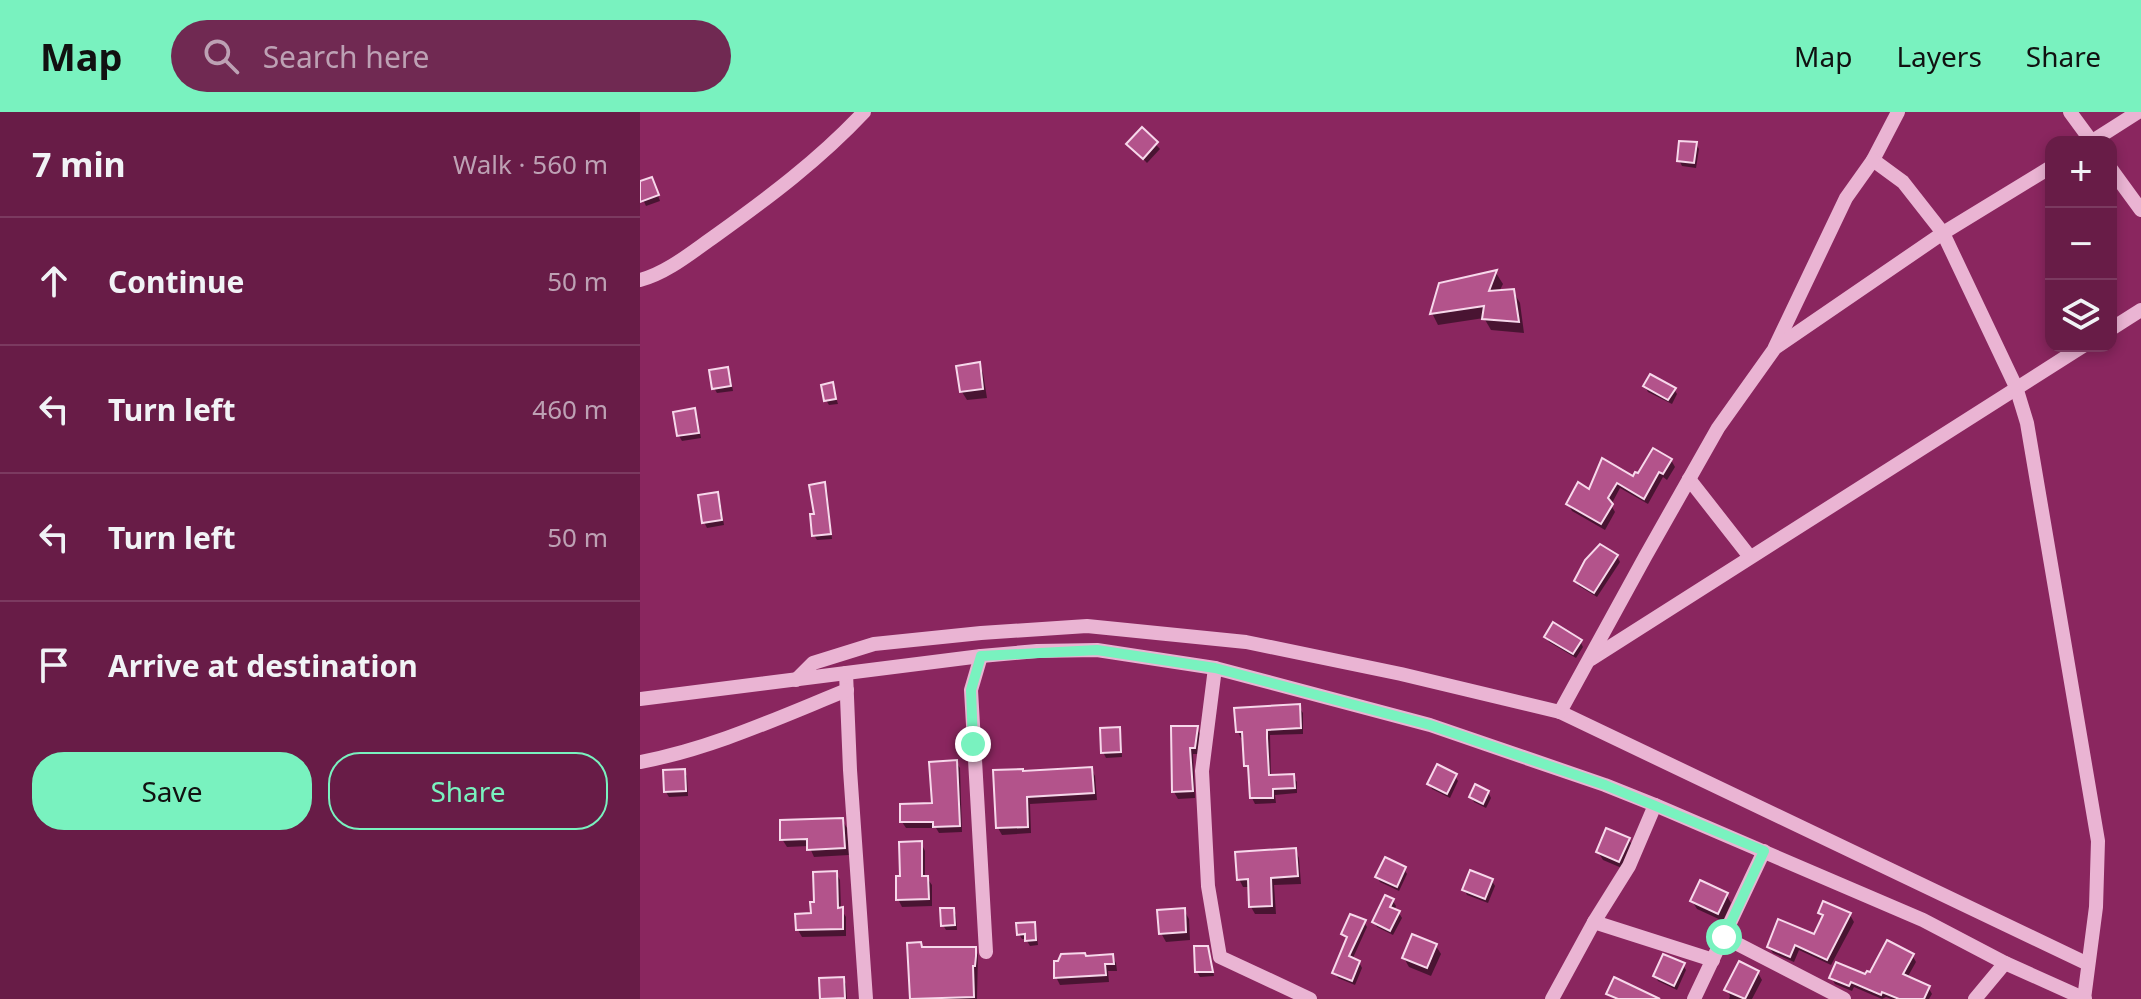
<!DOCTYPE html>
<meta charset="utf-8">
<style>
:root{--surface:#681c47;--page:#702952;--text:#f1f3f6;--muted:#bda1b4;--line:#7b3a60;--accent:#79f2bf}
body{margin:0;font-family:"Noto Sans",sans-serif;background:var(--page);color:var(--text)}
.controls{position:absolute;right:24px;top:24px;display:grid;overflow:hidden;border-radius:16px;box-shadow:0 4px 12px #0003}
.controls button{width:72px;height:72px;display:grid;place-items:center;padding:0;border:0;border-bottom:2px solid var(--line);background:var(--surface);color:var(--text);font:40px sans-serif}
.stop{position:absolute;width:24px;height:24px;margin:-18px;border:6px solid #79f2bf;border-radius:50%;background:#fff}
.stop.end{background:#79f2bf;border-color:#fff;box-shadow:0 2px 8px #0008}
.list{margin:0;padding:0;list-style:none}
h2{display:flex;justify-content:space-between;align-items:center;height:104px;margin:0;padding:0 32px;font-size:34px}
h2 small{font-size:26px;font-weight:400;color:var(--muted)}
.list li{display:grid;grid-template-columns:52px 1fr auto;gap:24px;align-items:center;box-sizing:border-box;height:128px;padding:0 32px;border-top:2px solid var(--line)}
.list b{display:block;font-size:30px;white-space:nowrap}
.list em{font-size:26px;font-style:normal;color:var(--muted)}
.actions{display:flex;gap:16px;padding:24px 32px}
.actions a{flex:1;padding:18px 0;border:2px solid var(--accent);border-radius:32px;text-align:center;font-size:28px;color:var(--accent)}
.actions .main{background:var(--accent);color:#111}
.icon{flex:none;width:44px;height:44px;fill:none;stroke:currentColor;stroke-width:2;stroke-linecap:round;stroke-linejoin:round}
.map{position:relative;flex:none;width:1501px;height:887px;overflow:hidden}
header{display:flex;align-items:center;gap:48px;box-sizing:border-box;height:112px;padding:0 40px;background:var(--accent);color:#111}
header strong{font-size:38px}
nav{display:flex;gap:44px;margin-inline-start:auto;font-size:28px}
.search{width:560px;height:72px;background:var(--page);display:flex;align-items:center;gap:20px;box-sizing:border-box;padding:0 28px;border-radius:44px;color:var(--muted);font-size:30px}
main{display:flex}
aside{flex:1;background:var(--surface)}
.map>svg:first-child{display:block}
.shadow{fill:#0007}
.building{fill:#b3538b;stroke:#f7d8eb;stroke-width:2}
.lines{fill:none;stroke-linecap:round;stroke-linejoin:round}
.minor{stroke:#eab4d3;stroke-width:14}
.route{stroke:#79f2bf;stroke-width:10}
</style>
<header>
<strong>Map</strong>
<div class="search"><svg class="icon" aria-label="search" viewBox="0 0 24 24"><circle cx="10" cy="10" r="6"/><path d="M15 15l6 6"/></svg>Search here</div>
<nav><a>Map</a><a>Layers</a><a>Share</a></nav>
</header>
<main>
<aside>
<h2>7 min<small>Walk · 560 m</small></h2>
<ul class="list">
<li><svg class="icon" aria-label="ahead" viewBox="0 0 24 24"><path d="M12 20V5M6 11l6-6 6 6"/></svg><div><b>Continue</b></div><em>50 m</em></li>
<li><svg class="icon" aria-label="left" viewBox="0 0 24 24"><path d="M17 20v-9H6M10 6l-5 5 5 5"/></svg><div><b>Turn left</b></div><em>460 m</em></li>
<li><svg class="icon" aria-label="left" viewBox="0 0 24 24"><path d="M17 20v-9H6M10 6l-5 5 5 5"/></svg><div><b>Turn left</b></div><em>50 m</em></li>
<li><svg class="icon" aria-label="arrive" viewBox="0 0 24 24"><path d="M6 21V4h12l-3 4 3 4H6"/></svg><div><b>Arrive at destination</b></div></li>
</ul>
<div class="actions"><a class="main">Save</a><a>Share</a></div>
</aside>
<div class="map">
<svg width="1501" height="887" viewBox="0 0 1501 887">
<rect width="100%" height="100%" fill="#8a265f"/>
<g class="shadow">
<polygon points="502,18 520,37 507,51 489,32"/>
<polygon points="1056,32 1059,37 1056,56 1042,54 1039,48"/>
<polygon points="0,71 14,72 20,89 6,94 0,81"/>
<polygon points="856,161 863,172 859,180 873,179 880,191 884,221 851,218 844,206 798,213 792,201 801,173"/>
<polygon points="339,253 343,261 347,286 327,288 322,280"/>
<polygon points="87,257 90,262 93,279 77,281 74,276"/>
<polygon points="192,272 198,292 189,293 186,288"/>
<polygon points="1005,274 1034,277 1037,282 1032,292 1008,280"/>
<polygon points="54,298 57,303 61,326 42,329 39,324 35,301"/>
<polygon points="1031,348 1035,355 1027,368 1023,365 1008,392 980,376 971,393 975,400 965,418 932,399 928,392 950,380 963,349 994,366"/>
<polygon points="184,373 187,378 192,427 177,428 174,423 176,404"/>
<polygon points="77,383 80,388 84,413 67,416 64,410"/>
<polygon points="977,444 980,450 957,485 939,474 936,469"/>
<polygon points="906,525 940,529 943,535 936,546 909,530"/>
<polygon points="659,595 663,601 663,622 630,623 631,665 653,664 657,670 657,681 635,683 636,691 615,692 612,686 610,660 606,654 604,626 601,626 598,620"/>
<polygon points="533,616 556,616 560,622 558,642 553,642 555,686 538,687 534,680"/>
<polygon points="478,617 481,622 482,645 466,646 463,640"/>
<polygon points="316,650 320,656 322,720 299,721 296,716 266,716 262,710 294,693"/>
<polygon points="451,657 455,664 457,688 390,692 391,721 362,723 358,716 383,661"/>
<polygon points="44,659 47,664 48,684 29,685 26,680"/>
<polygon points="815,664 818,669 810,686 792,677 789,672"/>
<polygon points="848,680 851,686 846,696 834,690 831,685"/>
<polygon points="202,708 207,716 209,743 174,745 169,734 147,735 142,727"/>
<polygon points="989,728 994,736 984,757 963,748 958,740"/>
<polygon points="281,731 285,739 285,766 287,766 292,773 292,794 262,795 258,787 262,766"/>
<polygon points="655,738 659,746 661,772 634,773 636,802 615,802 611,795 610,775 603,775 599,767"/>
<polygon points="764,757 767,762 759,779 740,770 737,765"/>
<polygon points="196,761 200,768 201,797 206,805 206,824 162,825 158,818 173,803"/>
<polygon points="852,769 855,774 848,791 827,783 824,777"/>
<polygon points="1086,782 1091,791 1083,809 1057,797 1052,789"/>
<polygon points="753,789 756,794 754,798 759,801 762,806 753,823 737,815 734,810"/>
<polygon points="313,798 316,803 317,818 306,818 303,813"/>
<polygon points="544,798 549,807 550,828 526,830 521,821"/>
<polygon points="1180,801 1210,803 1214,810 1191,853 1159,838 1154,850 1133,841 1129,835 1175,825 1183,807"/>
<polygon points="724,810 727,815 712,848 719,850 722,856 715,873 698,866 695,861 706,827 703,822"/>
<polygon points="393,812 396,817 398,833 390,834 386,827 382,827 379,822"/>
<polygon points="269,833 282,837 335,837 338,843 337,887 272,887"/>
<polygon points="796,834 801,842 791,864 769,855 764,846"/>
<polygon points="567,836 570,841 574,864 560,865 557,860"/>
<polygon points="1272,843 1276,850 1267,866 1288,875 1292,882 1289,887 1251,887 1246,885 1242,887 1214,875 1212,879 1195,872 1191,865 1226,865"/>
<polygon points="472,844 476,851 477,859 468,859 469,870 420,873 416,865 446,846"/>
<polygon points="1043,853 1046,858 1037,878 1018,869 1015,864"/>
<polygon points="1118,861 1122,868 1112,887 1089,887 1090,884 1087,878"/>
<polygon points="203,867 206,872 207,887 182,887 182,868"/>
</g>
<g class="building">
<polygon points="502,15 518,30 503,47 486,32"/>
<polygon points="1039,29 1057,30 1054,51 1037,49"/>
<polygon points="12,65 19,83 0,90 0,69"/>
<polygon points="857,158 849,179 874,177 879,210 842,207 844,194 790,202 799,171"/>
<polygon points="340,250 343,277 320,280 316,254"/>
<polygon points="88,255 91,274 72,277 69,258"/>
<polygon points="1010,262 1036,276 1028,288 1003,274"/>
<polygon points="193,270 196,287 184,289 181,273"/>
<polygon points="55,296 59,321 37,324 33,300"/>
<polygon points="1013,336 1032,347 1023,362 1019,360 1004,387 977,371 968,386 973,392 961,412 926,392 938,370 949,377 962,346 993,364 995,360 998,361"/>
<polygon points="185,370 191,422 172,424 170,402 174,402 169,373"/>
<polygon points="78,380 82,408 62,411 58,383"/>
<polygon points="960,432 978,443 954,481 934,469 945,448"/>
<polygon points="913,510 942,528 933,542 904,525"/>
<polygon points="660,592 661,616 627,618 627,626 629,663 654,662 655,676 633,677 633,686 610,686 608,654 604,654 602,620 596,620 594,596"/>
<polygon points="531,614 558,614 555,636 550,636 553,679 532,680"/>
<polygon points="480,615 481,640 461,641 460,616"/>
<polygon points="317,648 320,714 293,715 293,710 260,710 260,692 292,691 289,650"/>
<polygon points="797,652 817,662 807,682 787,672"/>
<polygon points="452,655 454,681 387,685 388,715 356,716 353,658 383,657 383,659"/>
<polygon points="45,657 46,679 24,680 23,658"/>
<polygon points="835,672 849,679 843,692 829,685"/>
<polygon points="203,706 205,736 167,738 167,727 140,728 140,708"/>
<polygon points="966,716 990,726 979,750 956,740"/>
<polygon points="282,729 282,764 288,764 289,787 256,788 256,764 260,764 259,730"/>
<polygon points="656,736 658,764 631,766 632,794 609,795 608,767 597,768 595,740"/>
<polygon points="745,745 766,755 757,775 735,765"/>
<polygon points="830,758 853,767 845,787 822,778"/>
<polygon points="197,759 198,796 203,795 203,817 156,818 155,802 171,801 170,790 174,790 173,760"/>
<polygon points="1060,768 1088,781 1078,802 1050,789"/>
<polygon points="745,783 754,787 750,795 760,799 750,819 732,810"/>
<polygon points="1183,789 1211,801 1187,848 1155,833 1150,845 1127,835 1138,807 1174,822 1183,803 1178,801"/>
<polygon points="300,796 314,796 315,813 301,814"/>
<polygon points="545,796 546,820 519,822 517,798"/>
<polygon points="710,802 726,808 709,844 720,849 712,869 692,861 707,825 701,822"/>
<polygon points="395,810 396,828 385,829 385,822 377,823 376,811"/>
<polygon points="772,822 797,832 787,856 762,846"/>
<polygon points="1247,828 1274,842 1263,862 1290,874 1284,887 1259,887 1242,880 1241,883 1211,870 1209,874 1189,866 1196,850 1225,862 1227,859 1230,860"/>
<polygon points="281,830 282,835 336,835 336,844 335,854 333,854 334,885 270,887 267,831"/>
<polygon points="554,834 568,834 573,860 555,860"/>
<polygon points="445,841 446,844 473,842 474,852 465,852 466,863 414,866 414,849 418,849 421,842"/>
<polygon points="1023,842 1045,851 1034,874 1013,864"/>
<polygon points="1099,849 1119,859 1105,887 1084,878"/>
<polygon points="204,865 205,886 180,887 179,866"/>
<polygon points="974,865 1020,887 978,887 966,882"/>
</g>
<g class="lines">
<g class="minor">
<polyline points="1258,0 1233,48 1263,70 1303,121 1376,275 1387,311 1458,729 1456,795 1444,887"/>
<polyline points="1430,0 1452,30"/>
<polyline points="1451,30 1498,0"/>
<polyline points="1471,57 1501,98"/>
<path d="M0,168C27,161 52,140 75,124C128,86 179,48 224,0"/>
<polyline points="1471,217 1501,198"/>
<polyline points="1135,235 1206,86 1233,48"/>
<polyline points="1049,367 1110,445"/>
<polyline points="341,544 331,578 346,840"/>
<polyline points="951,547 1443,234"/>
<polyline points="575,556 562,659 568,774 580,845 670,887"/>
<polyline points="206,561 210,658 226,887"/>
<polyline points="156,568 173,551 234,532 341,521 447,514 606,530 761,562 920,600 1448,852"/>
<polyline points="0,587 341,544 397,539 457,538 575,556 790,613 965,673 1015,693 1283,808 1365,851 1445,887"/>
<polyline points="920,600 1005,445 1078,316 1135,236 1303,121 1411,55"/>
<path d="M0,650C71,637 140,605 207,578"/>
<polyline points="954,810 1073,848"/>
<polyline points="1084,825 1204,887"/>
<polyline points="912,887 954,810 989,754 1015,693"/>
<polyline points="1054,887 1124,739"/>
<polyline points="1335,887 1365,851"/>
</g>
</g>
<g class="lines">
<polyline class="route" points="333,632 331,578 341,544 457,538 575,556 790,613 965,673 1124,739 1084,825"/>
</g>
</svg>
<div class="controls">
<button>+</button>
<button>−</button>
<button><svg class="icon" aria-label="layers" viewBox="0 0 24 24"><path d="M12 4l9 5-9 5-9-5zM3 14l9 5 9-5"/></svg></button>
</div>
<div class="stop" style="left:1084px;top:825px"></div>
<div class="stop end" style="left:333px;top:632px"></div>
</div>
</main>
